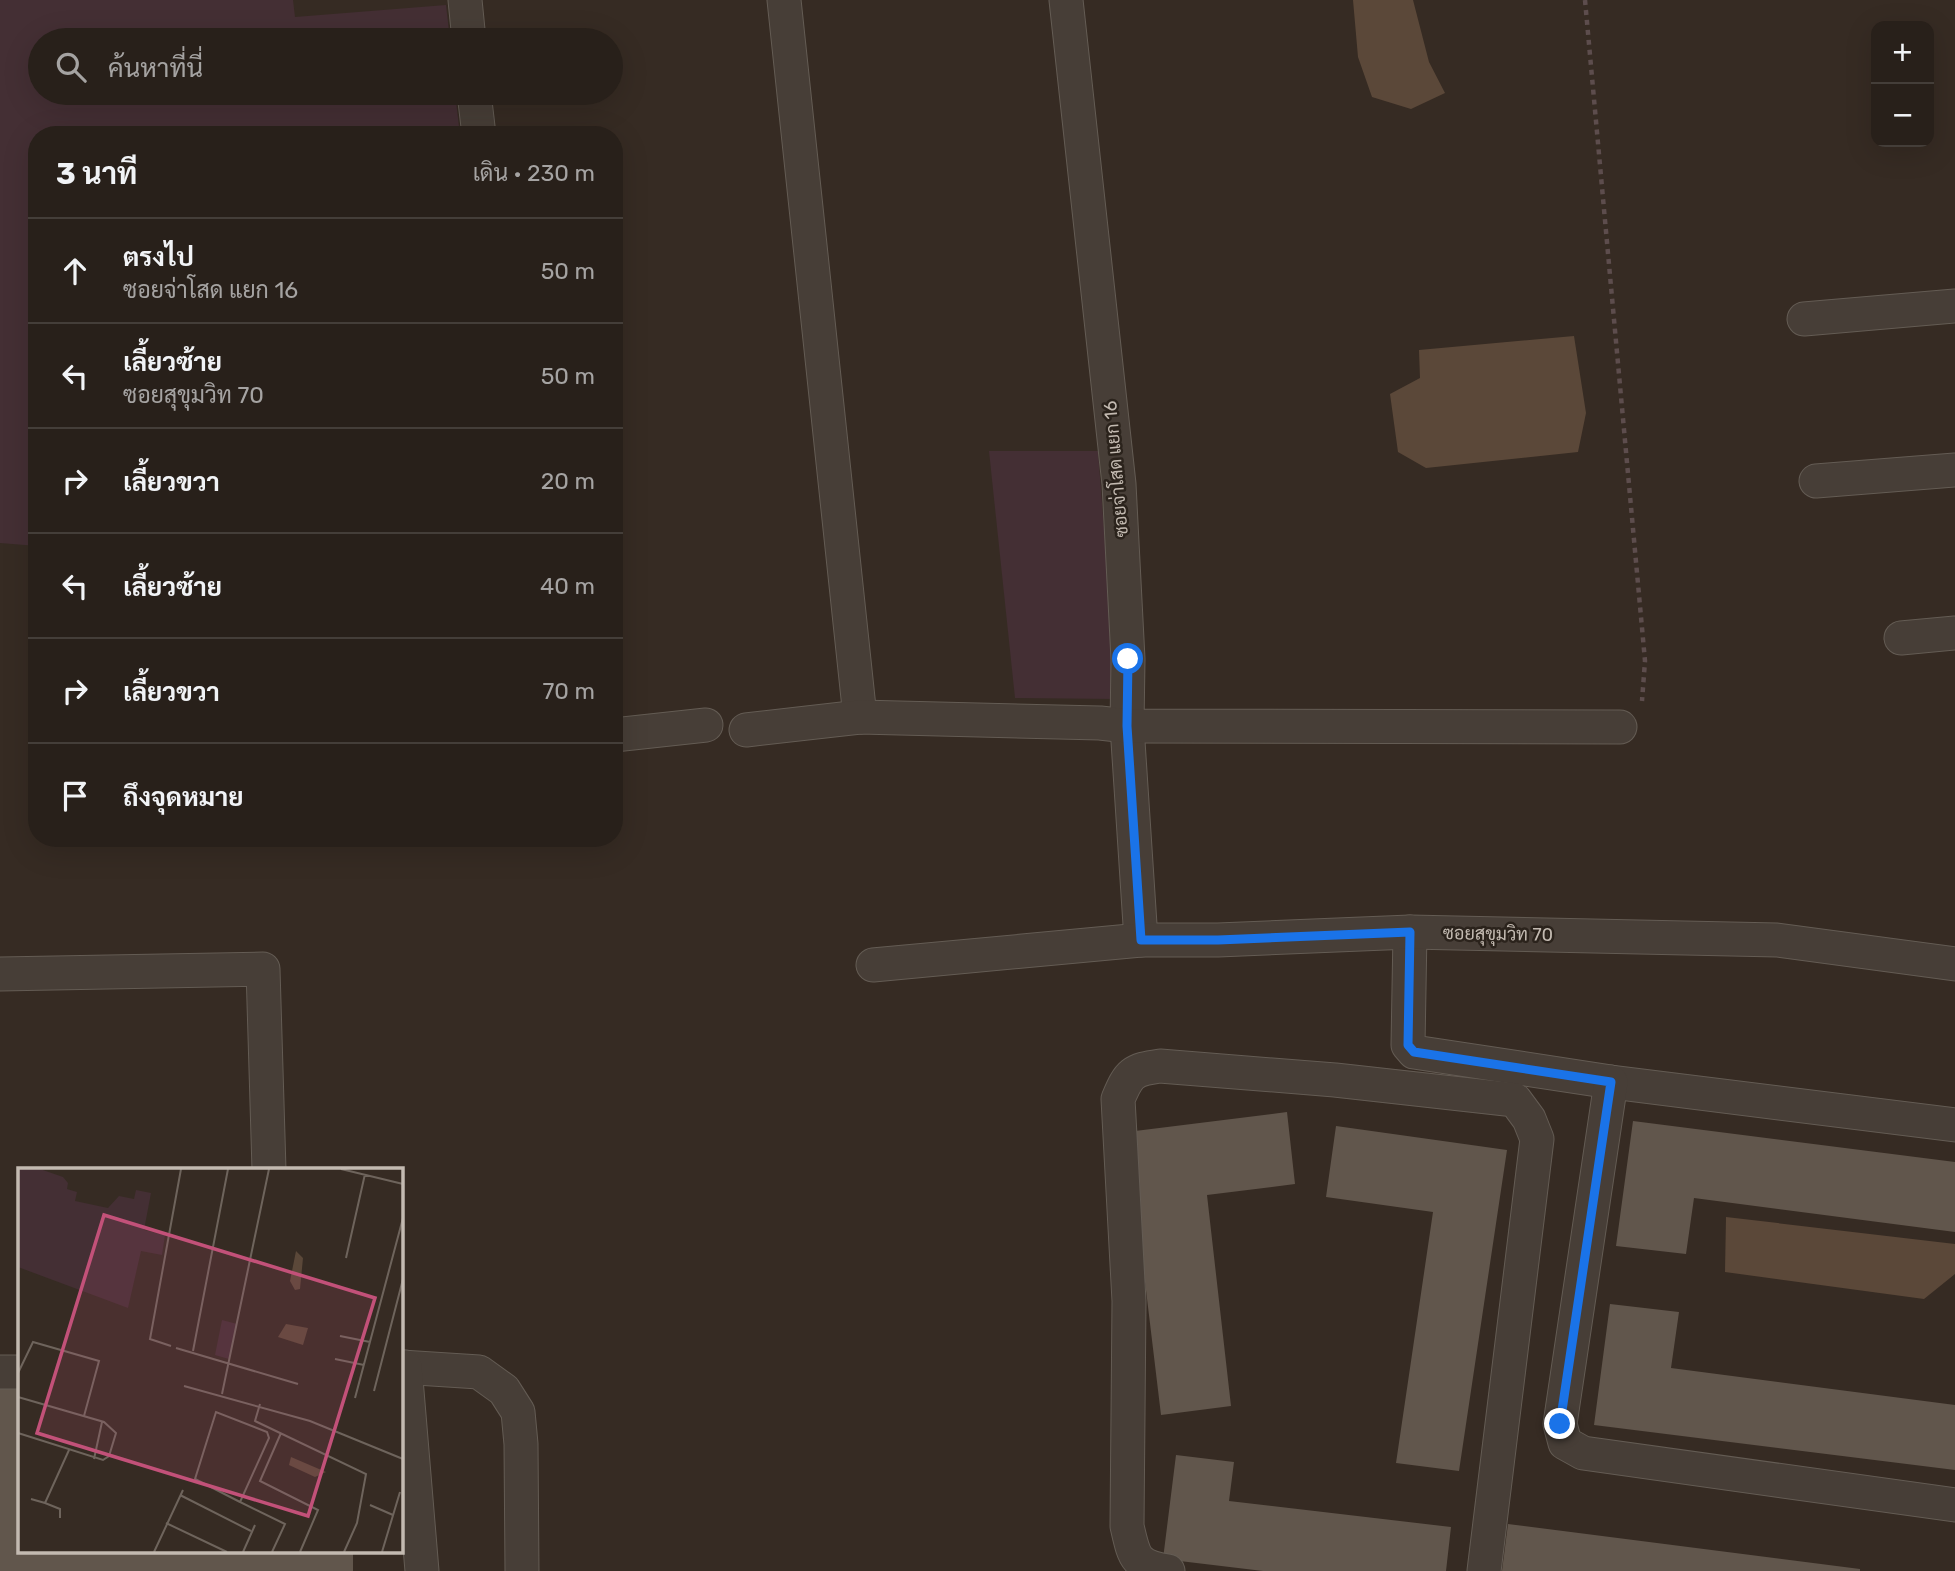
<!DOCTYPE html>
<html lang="th">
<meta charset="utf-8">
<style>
:root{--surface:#28201a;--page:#302823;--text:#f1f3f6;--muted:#a5a3a2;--line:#443e39}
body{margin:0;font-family:Rubik,Sarabun,sans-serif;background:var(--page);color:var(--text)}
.controls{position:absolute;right:21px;top:21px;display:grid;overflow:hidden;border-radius:14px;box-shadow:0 7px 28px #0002}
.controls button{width:63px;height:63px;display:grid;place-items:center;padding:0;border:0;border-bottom:2px solid var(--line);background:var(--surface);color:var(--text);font:35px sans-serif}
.stop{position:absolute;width:21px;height:21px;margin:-16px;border:5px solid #1a73e8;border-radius:50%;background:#fff}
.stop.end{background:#1a73e8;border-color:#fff;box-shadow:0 2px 7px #0008}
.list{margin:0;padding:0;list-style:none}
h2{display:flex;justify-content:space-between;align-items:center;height:91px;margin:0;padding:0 28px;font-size:30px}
h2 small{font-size:23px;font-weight:400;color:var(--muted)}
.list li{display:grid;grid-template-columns:46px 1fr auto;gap:21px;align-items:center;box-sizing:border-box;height:105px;padding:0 28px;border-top:2px solid var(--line)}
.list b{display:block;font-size:26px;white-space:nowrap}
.list p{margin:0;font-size:23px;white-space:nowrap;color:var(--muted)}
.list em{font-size:23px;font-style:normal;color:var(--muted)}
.icon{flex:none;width:38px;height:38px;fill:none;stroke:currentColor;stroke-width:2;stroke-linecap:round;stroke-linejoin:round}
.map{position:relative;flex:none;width:1955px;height:1571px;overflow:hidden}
.search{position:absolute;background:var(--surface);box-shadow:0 7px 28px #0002;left:28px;top:28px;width:595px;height:77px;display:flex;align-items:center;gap:18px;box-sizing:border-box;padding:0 24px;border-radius:38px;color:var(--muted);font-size:26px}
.panel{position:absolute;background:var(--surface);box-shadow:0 7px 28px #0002;left:28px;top:126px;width:595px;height:721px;border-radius:28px}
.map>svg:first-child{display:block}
.green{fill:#442f34}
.water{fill:#5b4839}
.building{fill:#61564c}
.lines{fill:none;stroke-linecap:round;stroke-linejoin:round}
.minor-casing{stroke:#645c54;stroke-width:35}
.path{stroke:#5d4d4d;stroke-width:4.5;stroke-dasharray:5 5;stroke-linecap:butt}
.minor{stroke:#473e37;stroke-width:33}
.route{stroke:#1a73e8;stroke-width:9}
.labels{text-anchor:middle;stroke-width:5;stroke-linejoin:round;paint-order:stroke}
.street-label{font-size:18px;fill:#c3bab1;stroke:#2b231c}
.inset-road{fill:none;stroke:#6e645c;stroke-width:2}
.view{fill:#c25179;fill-opacity:0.15;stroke:#c25179;stroke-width:3.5}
.inset-edge{fill:none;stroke:#c3bab1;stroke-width:3.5}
</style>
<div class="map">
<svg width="1955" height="1571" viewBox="0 0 1955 1571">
<rect width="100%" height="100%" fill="#362b23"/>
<g class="green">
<polygon points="0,0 293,0 295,17 446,5 450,40 40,40 40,93 455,93 460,135 37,135 37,546 0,543"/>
<polygon points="989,451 1098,451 1117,699 1015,698"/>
</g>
<g class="water">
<polygon points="1353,0 1413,0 1429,62 1445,93 1411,109 1372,97 1358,57"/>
<polygon points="1574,336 1586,413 1578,452 1426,468 1398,452 1390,394 1420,378 1419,350"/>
<polygon points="1726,1217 1955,1244 1955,1274 1924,1299 1725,1272"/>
</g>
<g class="building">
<polygon points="1287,1112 1295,1184 1207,1195 1231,1406 1161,1415 1127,1132"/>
<polygon points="1633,1121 1955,1162 1955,1232 1694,1198 1686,1254 1616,1246"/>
<polygon points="1336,1126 1507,1150 1459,1471 1396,1463 1433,1212 1326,1197"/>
<polygon points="1610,1304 1679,1312 1671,1368 1955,1405 1955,1470 1594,1425"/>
<polygon points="19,1382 19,1552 353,1552 353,1571 0,1571 0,1383"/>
<polygon points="1176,1455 1234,1462 1229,1501 1451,1527 1446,1571 1263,1571 1163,1559"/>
<polygon points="1508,1524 1860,1569 1860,1571 1502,1571"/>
</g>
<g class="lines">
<g class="minor-casing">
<g id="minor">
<polyline points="465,0 469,40"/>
<polyline points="784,0 860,717"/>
<polyline points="1066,0 1119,484 1128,659 1127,726 1141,940"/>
<polyline points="474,93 479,135"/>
<polyline points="1804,319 1955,306"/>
<polyline points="1816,481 1955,470"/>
<polyline points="1901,638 1955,633"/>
<polyline points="746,730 860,717 1100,723 1127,726 1620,727"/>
<polyline points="614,735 706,725"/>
<polyline points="1410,932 1408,1045 1414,1052 1611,1082 1955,1125"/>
<polyline points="873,965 1141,940 1218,940 1410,932 1777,940 1955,964"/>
<polyline points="0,974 263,969 269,1170"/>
<polyline points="1611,1082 1560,1424 1565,1443 1583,1453 1955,1505"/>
<polyline points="401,1367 479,1372 504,1390 518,1412 521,1444 522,1571"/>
<polyline points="405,1367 422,1571"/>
<polyline points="0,1372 19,1372"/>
<path d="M1168,1571C1134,1566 1134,1556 1127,1526L1129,1301L1118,1099C1129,1073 1132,1070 1160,1066L1335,1080L1515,1100L1529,1119L1537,1139L1484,1571"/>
</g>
</g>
<polyline class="path" points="1585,0 1645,661 1642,701"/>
<use href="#minor" class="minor"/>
</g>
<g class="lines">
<polyline class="route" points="1128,659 1127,726 1141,940 1218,940 1410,932 1408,1045 1414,1052 1611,1082 1560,1424"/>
</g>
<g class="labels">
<g class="street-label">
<text transform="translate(1116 469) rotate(-95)" y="6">ซอยจ่าโสด แยก 16</text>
<text transform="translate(1498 934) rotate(1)" y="6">ซอยสุขุมวิท 70</text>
</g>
</g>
<g transform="translate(18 1168)">
<rect width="385" height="385" fill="#362b23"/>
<path d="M0,1H22L45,9L50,15L49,21L59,24L57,33L90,40L101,28L116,31L118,22L133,25L126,62L147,67L144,87L123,83L110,140L0,99ZM204,152L219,156L211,191L197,187Z" fill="#442f34"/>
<path d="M278,83L285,90L282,121L277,122L272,113ZM268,156L290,160L285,177L260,169ZM273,289L308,304L297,309L271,297Z" fill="#5b4839"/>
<path class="inset-road" d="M323,1L385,16M328,90L347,6M322,168L352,174M153,178L132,171L163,1M158,180L280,216M175,183L210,1M317,191L346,197M0,205L15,174L81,193L66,248M166,218L292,253L385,291M356,223L385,111M204,226L251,1M0,229L86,254L98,265L91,288L85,292L0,265M337,230L385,50M242,236L237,253L348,306L339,355L326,384M263,265L242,313L300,342L282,384M76,291L84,254M162,327L233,363M13,331L27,335L51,282M222,334L177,311L198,244L249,264L251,270L222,334L267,356L254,384M27,335L42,341V350M352,337L375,347M148,355L209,384M136,384L165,322M225,384L237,357M364,384L382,324"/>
<path class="view" d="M86,47L357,130L290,348L19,265Z"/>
<rect width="385" height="385" class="inset-edge"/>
</g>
</svg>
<div class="controls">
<button>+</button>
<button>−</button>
</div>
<div class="stop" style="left:1128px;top:659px"></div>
<div class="stop end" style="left:1560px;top:1424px"></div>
<div class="search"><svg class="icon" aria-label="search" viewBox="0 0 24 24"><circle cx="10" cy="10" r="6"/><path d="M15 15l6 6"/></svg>ค้นหาที่นี่</div>
<section class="panel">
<h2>3 นาที<small>เดิน · 230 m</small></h2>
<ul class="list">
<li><svg class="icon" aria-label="ahead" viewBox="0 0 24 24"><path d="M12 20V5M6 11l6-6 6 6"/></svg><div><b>ตรงไป</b><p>ซอยจ่าโสด แยก 16</p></div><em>50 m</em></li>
<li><svg class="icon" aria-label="left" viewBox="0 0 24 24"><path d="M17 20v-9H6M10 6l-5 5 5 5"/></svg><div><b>เลี้ยวซ้าย</b><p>ซอยสุขุมวิท 70</p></div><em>50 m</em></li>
<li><svg class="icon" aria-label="right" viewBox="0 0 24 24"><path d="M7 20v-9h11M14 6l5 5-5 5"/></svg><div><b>เลี้ยวขวา</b></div><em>20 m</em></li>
<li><svg class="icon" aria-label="left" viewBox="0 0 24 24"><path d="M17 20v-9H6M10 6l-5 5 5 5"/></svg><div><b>เลี้ยวซ้าย</b></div><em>40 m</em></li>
<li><svg class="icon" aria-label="right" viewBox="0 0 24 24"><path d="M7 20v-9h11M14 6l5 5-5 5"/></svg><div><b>เลี้ยวขวา</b></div><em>70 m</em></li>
<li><svg class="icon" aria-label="arrive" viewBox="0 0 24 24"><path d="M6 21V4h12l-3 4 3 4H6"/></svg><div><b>ถึงจุดหมาย</b></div></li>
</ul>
</section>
</div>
